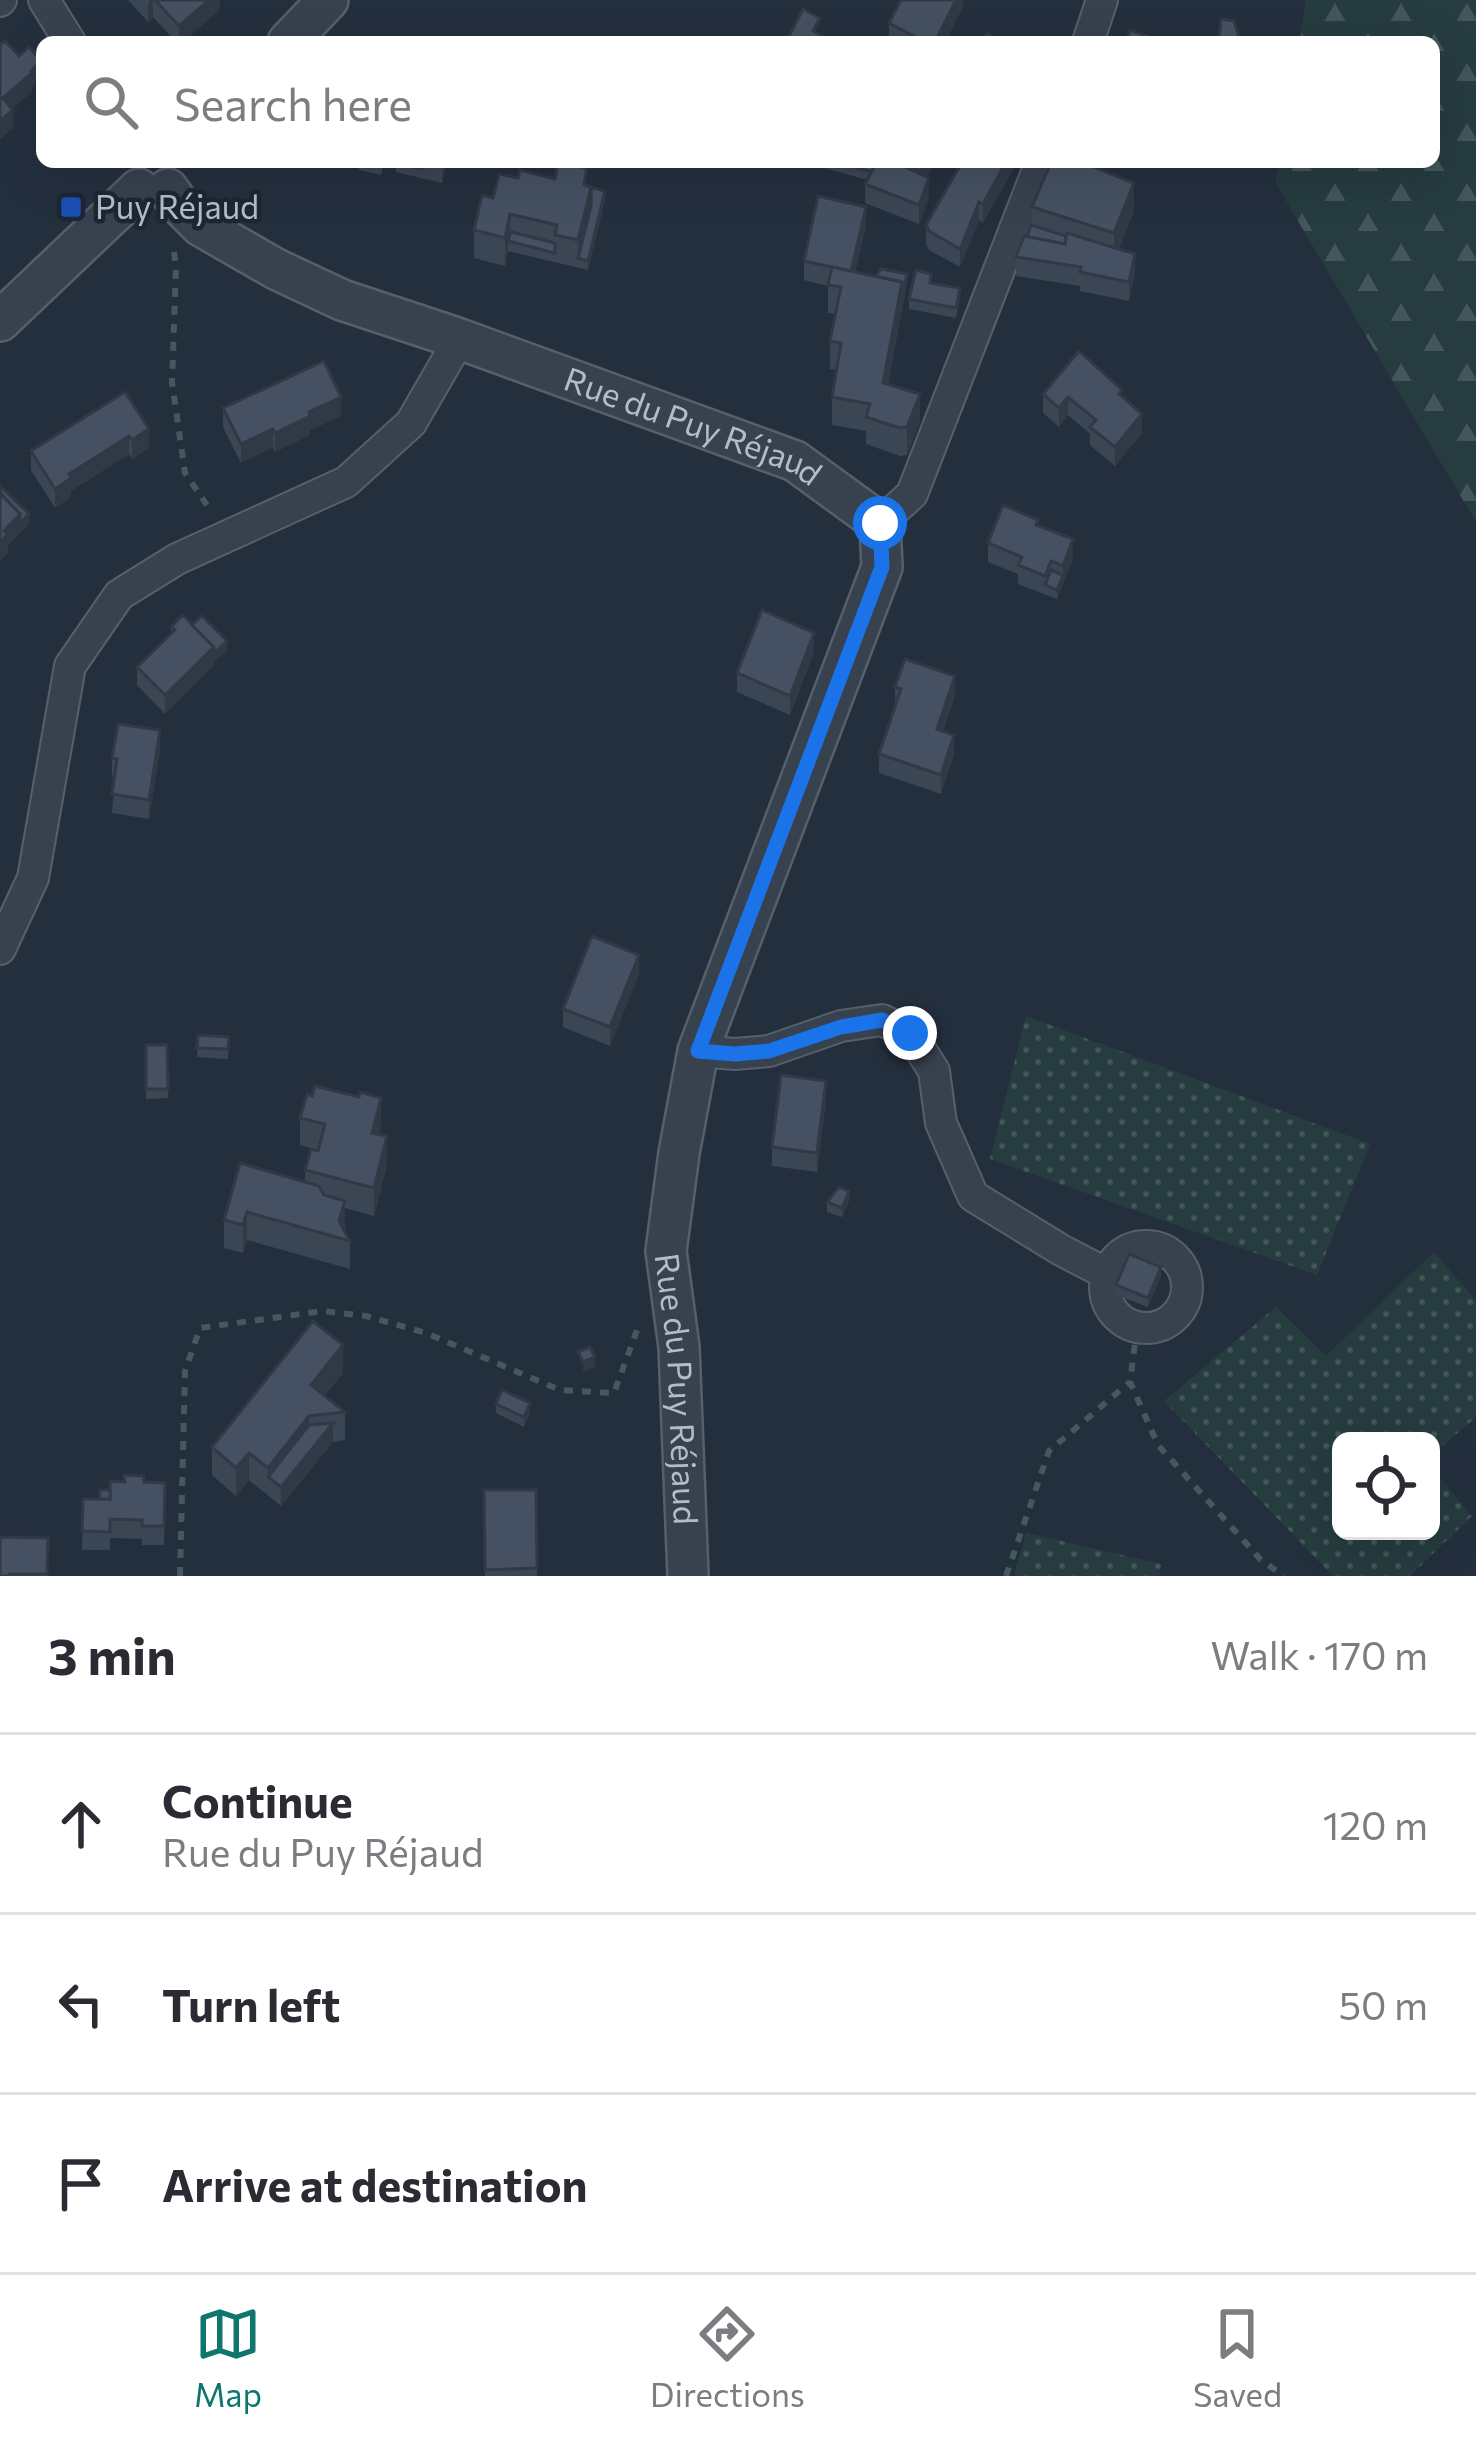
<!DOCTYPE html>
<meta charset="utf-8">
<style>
:root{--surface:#fff;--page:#f7f7f7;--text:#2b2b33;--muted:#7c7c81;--line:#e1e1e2;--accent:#0f766e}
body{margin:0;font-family:Commissioner,sans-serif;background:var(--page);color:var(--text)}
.controls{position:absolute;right:36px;bottom:36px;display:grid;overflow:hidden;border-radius:18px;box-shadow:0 12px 48px #0002}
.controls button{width:108px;height:108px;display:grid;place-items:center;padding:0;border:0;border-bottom:3px solid var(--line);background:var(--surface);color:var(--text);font:60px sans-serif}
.stop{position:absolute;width:36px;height:36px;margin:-27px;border:9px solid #1a73e8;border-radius:50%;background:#fff}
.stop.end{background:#1a73e8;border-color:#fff;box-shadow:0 3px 12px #0008}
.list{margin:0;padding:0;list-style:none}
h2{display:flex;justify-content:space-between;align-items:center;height:156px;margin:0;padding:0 48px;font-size:51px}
h2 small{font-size:39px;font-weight:400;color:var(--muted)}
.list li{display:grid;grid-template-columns:78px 1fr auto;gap:36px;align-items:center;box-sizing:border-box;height:180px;padding:0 48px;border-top:3px solid var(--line)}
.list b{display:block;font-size:45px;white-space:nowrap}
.list p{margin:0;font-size:39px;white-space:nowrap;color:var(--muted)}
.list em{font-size:39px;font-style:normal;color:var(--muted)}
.icon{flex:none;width:66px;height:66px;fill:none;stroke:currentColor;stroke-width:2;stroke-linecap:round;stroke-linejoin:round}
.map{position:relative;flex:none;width:1476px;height:1576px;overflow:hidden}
.search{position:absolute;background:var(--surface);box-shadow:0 12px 48px #0002;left:36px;right:36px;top:36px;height:132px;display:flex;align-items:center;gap:30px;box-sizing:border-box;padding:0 42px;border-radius:18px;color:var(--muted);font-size:45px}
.sheet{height:696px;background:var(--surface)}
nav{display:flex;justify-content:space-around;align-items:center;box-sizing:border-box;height:168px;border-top:3px solid var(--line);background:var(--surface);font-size:33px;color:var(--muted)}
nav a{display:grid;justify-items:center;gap:6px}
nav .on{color:var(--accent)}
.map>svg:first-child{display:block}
.forest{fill:url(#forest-firs)}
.garden{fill:url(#garden-dots)}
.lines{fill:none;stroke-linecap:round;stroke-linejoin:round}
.minor-casing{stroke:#565f6c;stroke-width:34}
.tertiary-casing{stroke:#565f6c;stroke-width:44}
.path{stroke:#44595c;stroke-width:6;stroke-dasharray:9 9;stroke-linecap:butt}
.minor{stroke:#38414e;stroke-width:30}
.tertiary{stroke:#38414e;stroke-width:39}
.wall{fill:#3b4654}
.shaded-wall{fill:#303945}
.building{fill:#455162;stroke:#303945;stroke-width:3}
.route{stroke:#1a73e8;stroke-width:15}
.transit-dot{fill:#1a4fb4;stroke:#1d2633;stroke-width:4.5}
.labels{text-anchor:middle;stroke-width:9;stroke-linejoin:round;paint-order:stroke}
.poi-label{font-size:33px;fill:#b4bcc9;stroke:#1d2633;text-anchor:start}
.street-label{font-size:33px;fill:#b4bcc9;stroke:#1d2633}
</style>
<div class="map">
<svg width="1476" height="1576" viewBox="0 0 1476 1576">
<defs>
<pattern id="forest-firs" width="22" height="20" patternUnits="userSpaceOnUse" patternTransform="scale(3)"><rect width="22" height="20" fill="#263c3f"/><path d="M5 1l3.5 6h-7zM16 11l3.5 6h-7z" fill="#435659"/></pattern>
<pattern id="garden-dots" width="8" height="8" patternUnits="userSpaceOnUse" patternTransform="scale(3)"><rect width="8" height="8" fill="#263c3f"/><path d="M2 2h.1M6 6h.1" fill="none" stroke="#435659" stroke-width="1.8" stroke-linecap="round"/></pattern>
</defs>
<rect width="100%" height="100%" fill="#242f3e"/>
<polygon class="forest" points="1306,0 1476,0 1476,522 1275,182 1279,162 1434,162 1434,42 1299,42"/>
<g class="garden">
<polygon points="1026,1016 1370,1144 1317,1275 990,1159"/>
<polygon points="1434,1252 1476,1300 1476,1417 1431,1456 1431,1441 1341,1441 1341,1531 1431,1531 1431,1467 1472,1516 1410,1576 1333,1576 1164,1401 1276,1307 1326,1356"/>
<polygon points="1026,1533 1161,1564 1159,1576 1014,1576"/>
</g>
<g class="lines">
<g class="minor-casing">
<g id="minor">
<polyline points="44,0 70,42"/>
<polyline points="0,1 1,0"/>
<polyline points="1088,42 1102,0"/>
<polyline points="880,523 912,494 1041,162"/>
<polyline points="0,949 33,878 70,666 119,595 177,559 346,482 411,423 452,352 457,338"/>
<polyline points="698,1051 735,1054 769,1051 841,1026 882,1020 910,1033 934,1071 941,1123 973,1196 1061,1250 1107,1274"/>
<circle cx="1146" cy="1287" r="41"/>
</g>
</g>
<g class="tertiary-casing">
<g id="tertiary">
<polyline points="288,42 328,0"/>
<path id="s1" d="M168,189L177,202L201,226L276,269L342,300L457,338L795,461L880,523L882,567L698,1051L679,1153L666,1251L679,1347L688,1576"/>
<polyline points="0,321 139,189"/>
</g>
</g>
<g class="path">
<polyline points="174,252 176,267 172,382 185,473 211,511"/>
<polyline points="1137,1327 1130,1382 1158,1445 1261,1560 1284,1576"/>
<polyline points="180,1576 185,1371 200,1328 323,1311 366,1316 426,1333 560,1390 614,1393 640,1322"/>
<polyline points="1006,1576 1049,1451 1130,1382"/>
</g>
<use href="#minor" class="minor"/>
<use href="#tertiary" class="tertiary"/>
</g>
<g class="wall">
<polygon points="128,0 220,0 220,9 183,42 176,42 153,17 148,22"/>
<polygon points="963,0 963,6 945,42 889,42 889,23"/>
<polygon points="359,162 447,162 442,183 396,172 396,166 384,163 381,175 359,170"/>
<polygon points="801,162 935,162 927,177 929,197 919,224 865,203 865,184 868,180"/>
<polygon points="962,162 1017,162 983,223 979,220 960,267 929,250 926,244 926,225"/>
<polygon points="518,178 555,179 587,186 605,200 588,270 508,251 505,266 474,258 474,230 493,198"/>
<polygon points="1032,207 1134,211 1119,249 1135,273 1129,301 1080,291 1080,286 1016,276 1016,257 1032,226"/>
<polygon points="866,226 855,272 907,283 888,384 920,421 907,455 900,456 866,444 866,431 832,425 832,397 836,370 830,369 830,341 836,314 828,313 828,286 804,280 804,261"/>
<polygon points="931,283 960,297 956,318 909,309 909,299"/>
<polygon points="125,392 149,448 132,459 129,454 71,491 71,497 55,508 31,470 31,451"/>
<polygon points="1043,394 1122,397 1142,433 1115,466 1090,445 1090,434 1068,415 1059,427 1043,413"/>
<polygon points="223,408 341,416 310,430 310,435 275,452 273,447 241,463 223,427"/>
<polygon points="1038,526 1073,558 1057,599 1018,584 1018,574 988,562 988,543"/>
<polygon points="192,625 227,650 214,662 214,665 165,714 137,685 137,667 171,634 171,627"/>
<polygon points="814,652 790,715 737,692 737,673"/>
<polygon points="895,687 955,695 943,731 954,754 941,794 879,773 879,754 895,706"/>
<polygon points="160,749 149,819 112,813 115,777 112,777 112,758"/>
<polygon points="639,974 610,1046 563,1027 563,1009"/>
<polygon points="198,1035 229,1037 228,1059 197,1057"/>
<polygon points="146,1045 167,1045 168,1098 146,1099"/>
<polygon points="826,1100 817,1172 772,1166 772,1147"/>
<polygon points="300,1118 381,1126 379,1134 387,1164 374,1216 345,1208 344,1231 350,1241 350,1269 247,1240 243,1253 224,1248 224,1220 305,1182 305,1170 318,1150 300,1145"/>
<polygon points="849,1201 842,1217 827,1212 827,1202"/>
<polygon points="1161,1276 1148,1307 1116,1295 1116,1285"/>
<polygon points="343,1373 324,1396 345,1412 345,1440 333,1442 281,1506 249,1480 236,1496 212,1475 212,1447"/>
<polygon points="496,1404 530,1413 524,1427 496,1413"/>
<polygon points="144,1482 165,1483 164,1545 142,1545 142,1539 110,1538 110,1550 82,1550 83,1499 100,1499 110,1490"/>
<polygon points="484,1490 536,1490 537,1576 485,1576"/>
<polygon points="48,1538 48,1576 0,1576"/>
</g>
<g class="shaded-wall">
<polygon points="151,0 153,0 153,17 148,22 148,3"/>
<polygon points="209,0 220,0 220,9 183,42 179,42 179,26"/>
<polygon points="956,0 963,0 963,6 945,42 935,42"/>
<polygon points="41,61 41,80 32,88 32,92 3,117 3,98"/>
<polygon points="13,110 13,128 0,140 0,121"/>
<polygon points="443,162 447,162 442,183"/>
<polygon points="926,162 935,162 921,190 921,171"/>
<polygon points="1006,162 1017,162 983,223 983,204"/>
<polygon points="929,178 929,197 919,224 919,205"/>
<polygon points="1134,183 1134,211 1114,261 1114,233"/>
<polygon points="591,187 591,215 578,258 578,268 578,240"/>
<polygon points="605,191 605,200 588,270 588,261"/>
<polygon points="979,202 979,220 960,267 960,249"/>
<polygon points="866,207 866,226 851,291 851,272"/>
<polygon points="510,214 510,242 508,241 508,251 505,266 505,238"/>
<polygon points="1135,254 1135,273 1129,301 1129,282"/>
<polygon points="907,274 907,283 883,411 883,383 902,282"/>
<polygon points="920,394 920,421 907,455 907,427"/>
<polygon points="341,397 341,416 310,430 310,435 275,452 275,433 309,412"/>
<polygon points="1068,397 1068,415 1059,427 1059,408"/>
<polygon points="1142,414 1142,433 1115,466 1115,447"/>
<polygon points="149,429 149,448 132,459 132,440"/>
<polygon points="273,429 273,447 241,463 241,444"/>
<polygon points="129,436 129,454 71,491 71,497 55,508 55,489 69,474"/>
<polygon points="20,514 20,533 8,546 8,553 0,561 0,542 4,531"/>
<polygon points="29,514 29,524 20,533 20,523"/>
<polygon points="1073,539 1073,558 1057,599 1057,590 1063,575 1063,566"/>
<polygon points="814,633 814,652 790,715 790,696"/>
<polygon points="227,641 227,650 214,662 214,665 165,714 165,695 214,647"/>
<polygon points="955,676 955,695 937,748 937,729"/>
<polygon points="160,730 160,749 149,819 149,800"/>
<polygon points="954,735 954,754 941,794 941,775"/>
<polygon points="639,955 639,974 610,1046 610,1027"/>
<polygon points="826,1081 826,1100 817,1172 817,1153"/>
<polygon points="381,1098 381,1126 372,1161 372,1133"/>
<polygon points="387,1136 387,1164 374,1216 374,1188"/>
<polygon points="849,1191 849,1201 842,1217 842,1208"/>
<polygon points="345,1201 345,1228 342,1239 339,1221"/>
<polygon points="247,1212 247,1240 243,1253 243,1225"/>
<polygon points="1161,1267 1161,1276 1148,1307 1148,1298"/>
<polygon points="343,1345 343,1373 311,1413 311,1385"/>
<polygon points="595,1357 595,1367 583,1372 583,1362"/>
<polygon points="530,1403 530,1413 524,1427 524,1417"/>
<polygon points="309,1416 309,1444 268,1477 268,1468"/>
<polygon points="333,1423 333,1442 281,1506 281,1487"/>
<polygon points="249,1453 249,1480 236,1496 236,1468"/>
</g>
<g class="building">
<polygon points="155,0 209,0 179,26"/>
<polygon points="901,0 956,0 935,42 925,42 889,23"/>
<polygon points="803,9 820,18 813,31 834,42 786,42"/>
<polygon points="1221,19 1234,21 1240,40 1219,38"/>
<polygon points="1130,30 1163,42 1126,42"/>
<polygon points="987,33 1002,42 982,42"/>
<polygon points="5,41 19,56 29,47 41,61 31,71 32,73 3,98 13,110 0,121 0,45"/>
<polygon points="396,162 423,163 423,169 396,163"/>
<polygon points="558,162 587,168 584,185 591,187 578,240 555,235 557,225 510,214 505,238 474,230 482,195 493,198 499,174 518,178 520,170 555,179"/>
<polygon points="836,162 873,162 876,163 872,172"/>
<polygon points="877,162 894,162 929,178 919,205 865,184"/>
<polygon points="903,162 926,162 921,171"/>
<polygon points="962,162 1006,162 983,204 979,202 960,249 929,231 926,225"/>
<polygon points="1051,162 1081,162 1134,183 1114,233 1032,207"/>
<polygon points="587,186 605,191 588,261 578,258 591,206 591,187"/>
<polygon points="818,196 866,207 851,271 804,261"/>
<polygon points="1031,225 1066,236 1065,244 1027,237"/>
<polygon points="511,232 555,243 555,253 508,241"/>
<polygon points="1067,233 1135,254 1129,282 1080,272 1081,267 1016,257 1024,236 1065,244"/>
<polygon points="832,267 902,282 883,383 920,394 907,427 900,428 866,417 870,404 832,397 841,343 830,341 841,287 828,285"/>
<polygon points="881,269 907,274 902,296 902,282 876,276"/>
<polygon points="916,270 931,274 930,283 960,288 956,308 909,299"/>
<polygon points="1079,351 1122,390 1119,394 1142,414 1115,447 1090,427 1096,420 1068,397 1059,408 1043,394"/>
<polygon points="324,361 341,397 309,412 310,416 275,433 273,429 241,444 223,408"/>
<polygon points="125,392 149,429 132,440 129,436 69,474 71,478 55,489 31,451"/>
<polygon points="1,487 29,514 20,523 20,514 0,493"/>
<polygon points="0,493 20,514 4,531 8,534 0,542"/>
<polygon points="1003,505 1038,520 1036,525 1073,539 1063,566 1051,561 1045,576 1018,565 1022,557 988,543"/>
<polygon points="1051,570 1063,575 1057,590 1045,585"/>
<polygon points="762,610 814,633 790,696 737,673"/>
<polygon points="183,615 214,647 165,695 137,667 175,630 171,627"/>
<polygon points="202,616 227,641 214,653 214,647 192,625"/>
<polygon points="905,659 955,676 937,729 954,735 941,775 879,754 901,689 895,687"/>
<polygon points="118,724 160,730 149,800 112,794 117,759 112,758"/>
<polygon points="592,936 639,955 610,1027 563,1009"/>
<polygon points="198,1035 229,1037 228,1049 197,1048"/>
<polygon points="146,1045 167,1045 168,1089 146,1089"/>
<polygon points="781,1075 826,1081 817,1153 772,1147"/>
<polygon points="315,1086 359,1097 360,1092 381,1098 372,1133 387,1136 374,1188 305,1170 311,1149 318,1151 325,1124 300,1118 307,1094 312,1096"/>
<polygon points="240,1163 319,1186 324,1195 345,1201 339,1221 350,1241 247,1212 243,1225 224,1220"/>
<polygon points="839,1187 849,1191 842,1208 827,1202"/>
<polygon points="1129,1254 1161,1267 1148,1298 1116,1285"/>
<polygon points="313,1321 343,1345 311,1385 345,1412 309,1416 268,1468 249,1453 236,1468 212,1447"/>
<polygon points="590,1347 595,1357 583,1362 578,1352"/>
<polygon points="502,1390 530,1403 524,1417 496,1404"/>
<polygon points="333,1423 281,1487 268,1477 309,1425"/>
<polygon points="124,1475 144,1476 144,1482 165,1483 164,1526 142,1526 142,1520 110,1519 110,1532 82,1531 83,1499 110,1499 110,1481 125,1482"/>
<rect x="100" y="1490" width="10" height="9"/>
<polygon points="484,1490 536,1490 537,1568 485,1570"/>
<polygon points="0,1537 48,1538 47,1574 10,1574 10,1576 0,1576"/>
</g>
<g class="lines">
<polyline class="route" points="880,523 882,567 698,1051 735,1054 769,1051 841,1027 882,1020 910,1033"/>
</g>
<rect class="transit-dot" x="59" y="195" width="24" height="24" rx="6"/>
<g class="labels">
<g class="poi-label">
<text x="95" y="219">Puy Réjaud</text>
</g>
<g class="street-label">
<text dy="12" stroke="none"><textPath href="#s1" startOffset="582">Rue du Puy Réjaud</textPath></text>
<text dy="12" stroke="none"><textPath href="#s1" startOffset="1698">Rue du Puy Réjaud</textPath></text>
</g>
</g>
</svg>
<div class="controls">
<button><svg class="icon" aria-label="locate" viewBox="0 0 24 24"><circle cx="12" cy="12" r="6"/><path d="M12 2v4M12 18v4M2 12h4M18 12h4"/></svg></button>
</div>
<div class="stop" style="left:880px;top:523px"></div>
<div class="stop end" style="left:910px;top:1033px"></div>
<div class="search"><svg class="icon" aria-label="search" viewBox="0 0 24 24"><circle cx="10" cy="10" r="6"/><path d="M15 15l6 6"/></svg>Search here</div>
</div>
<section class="sheet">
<h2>3 min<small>Walk · 170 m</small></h2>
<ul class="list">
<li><svg class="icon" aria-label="ahead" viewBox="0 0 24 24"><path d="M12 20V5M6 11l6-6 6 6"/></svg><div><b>Continue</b><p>Rue du Puy Réjaud</p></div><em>120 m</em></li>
<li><svg class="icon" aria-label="left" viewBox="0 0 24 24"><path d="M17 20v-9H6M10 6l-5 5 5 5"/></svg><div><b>Turn left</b></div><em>50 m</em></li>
<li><svg class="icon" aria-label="arrive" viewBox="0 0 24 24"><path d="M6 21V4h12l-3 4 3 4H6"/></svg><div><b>Arrive at destination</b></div></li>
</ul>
</section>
<nav>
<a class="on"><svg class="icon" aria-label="map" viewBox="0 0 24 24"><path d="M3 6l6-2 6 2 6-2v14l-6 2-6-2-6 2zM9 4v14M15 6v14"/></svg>Map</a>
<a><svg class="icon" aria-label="directions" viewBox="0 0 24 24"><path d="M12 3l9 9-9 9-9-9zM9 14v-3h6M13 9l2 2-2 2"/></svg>Directions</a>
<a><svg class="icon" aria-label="saved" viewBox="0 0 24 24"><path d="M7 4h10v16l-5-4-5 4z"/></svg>Saved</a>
</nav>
